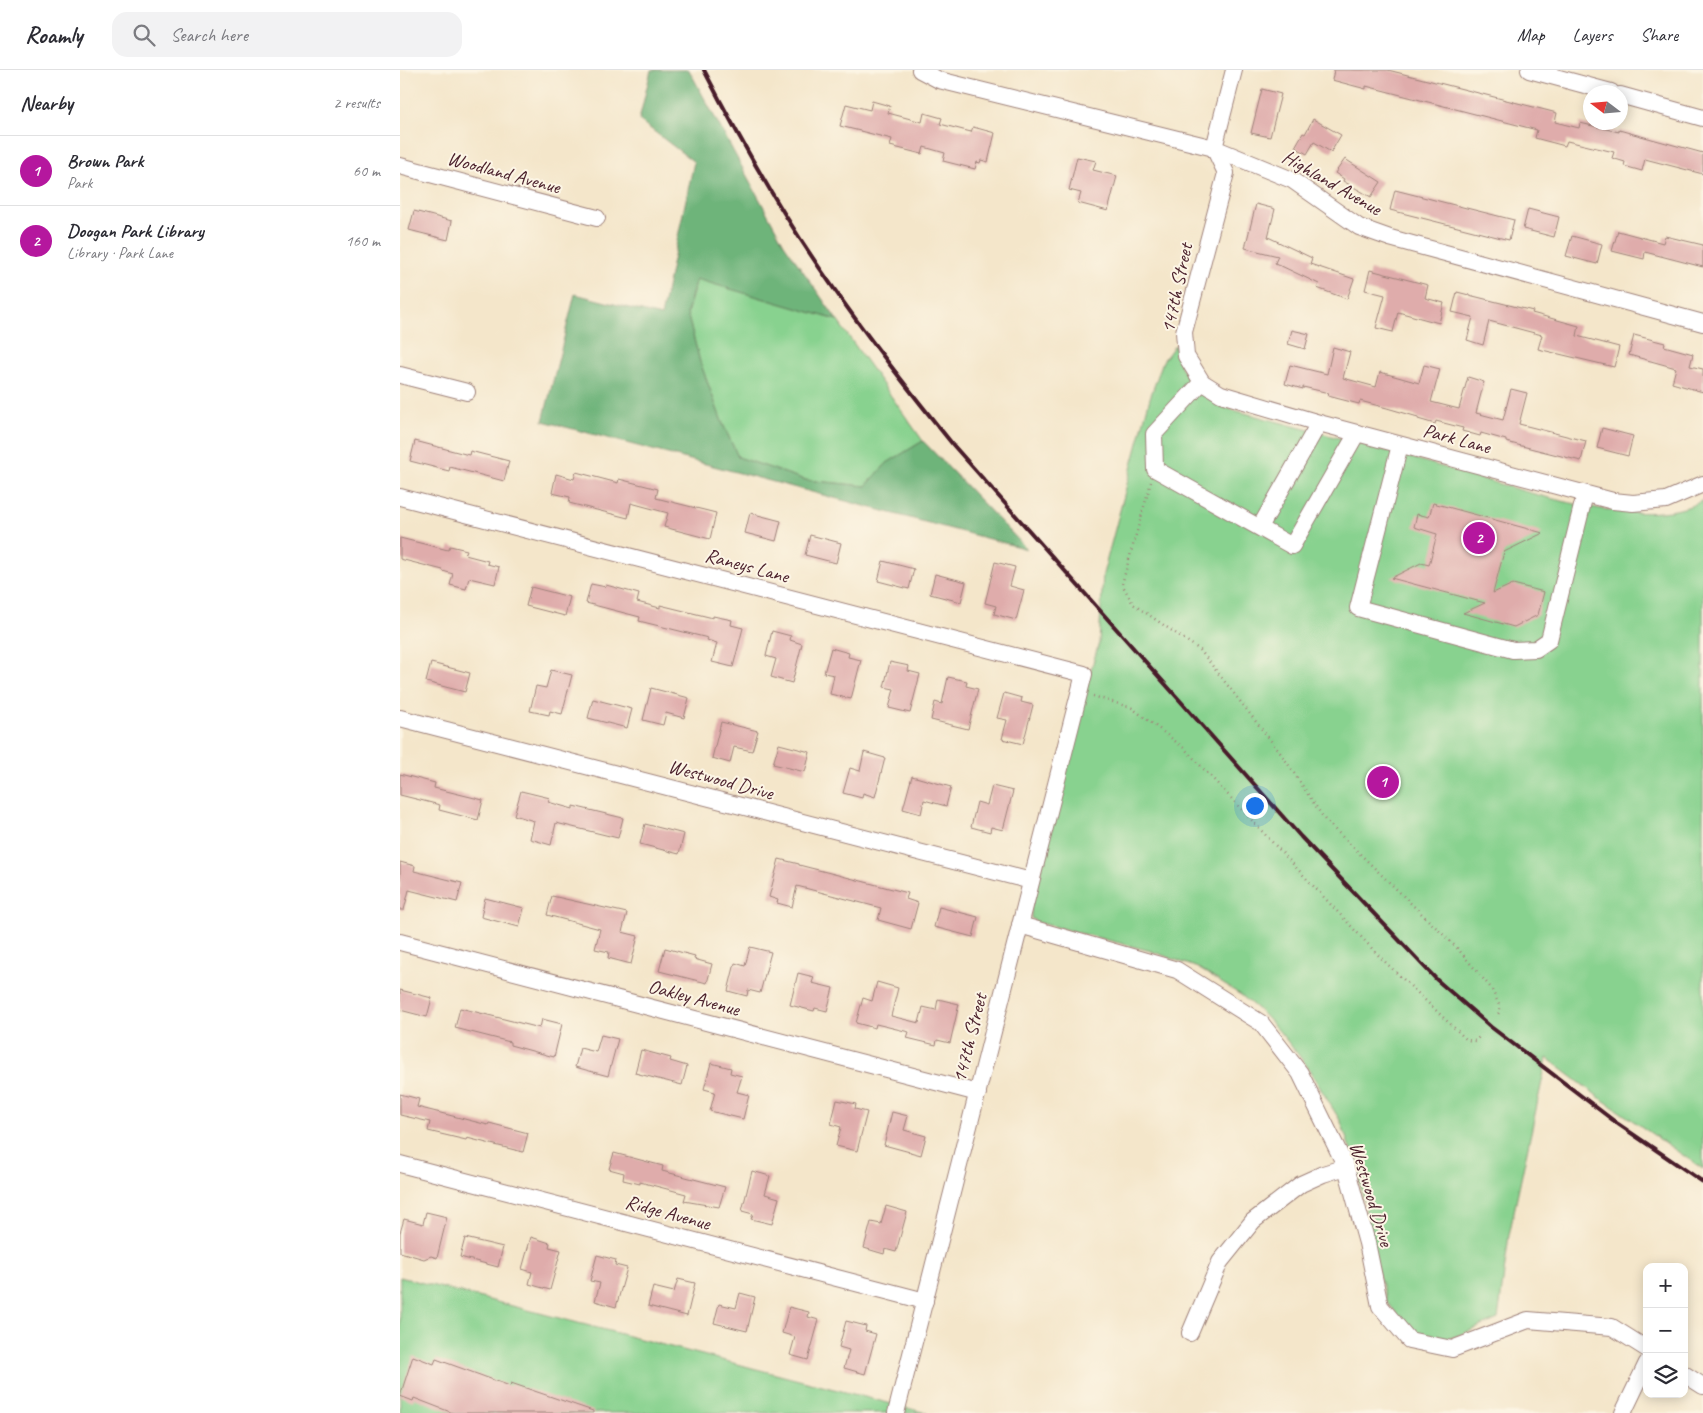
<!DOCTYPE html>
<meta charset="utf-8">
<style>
:root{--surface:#fff;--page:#f2f2f3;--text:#2b2b33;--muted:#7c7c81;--line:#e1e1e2;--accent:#b5179e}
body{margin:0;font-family:Caveat,sans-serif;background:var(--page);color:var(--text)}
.controls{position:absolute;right:15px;bottom:15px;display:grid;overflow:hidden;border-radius:10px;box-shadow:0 2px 12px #0003}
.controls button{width:45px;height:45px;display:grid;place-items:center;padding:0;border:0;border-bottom:1px solid var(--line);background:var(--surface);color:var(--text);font:25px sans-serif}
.compass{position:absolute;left:1183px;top:15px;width:45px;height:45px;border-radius:50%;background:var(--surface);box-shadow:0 2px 12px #0003;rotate:286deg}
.you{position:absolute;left:854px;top:735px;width:18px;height:18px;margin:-12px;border:4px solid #fff;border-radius:50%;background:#1a73e8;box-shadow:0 0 0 8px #1a73e833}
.badge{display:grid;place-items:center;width:32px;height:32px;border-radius:50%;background:var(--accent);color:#fff;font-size:16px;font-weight:700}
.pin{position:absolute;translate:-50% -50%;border:2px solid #fff;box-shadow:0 1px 5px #0006}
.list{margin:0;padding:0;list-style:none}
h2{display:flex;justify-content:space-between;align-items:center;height:65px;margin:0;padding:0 20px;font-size:21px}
h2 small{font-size:16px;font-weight:400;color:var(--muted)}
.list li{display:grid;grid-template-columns:32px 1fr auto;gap:15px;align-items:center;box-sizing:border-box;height:70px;padding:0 20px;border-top:1px solid var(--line)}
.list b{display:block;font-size:19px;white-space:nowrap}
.list p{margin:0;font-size:16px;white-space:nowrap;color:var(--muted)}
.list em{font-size:16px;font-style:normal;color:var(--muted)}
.icon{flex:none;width:28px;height:28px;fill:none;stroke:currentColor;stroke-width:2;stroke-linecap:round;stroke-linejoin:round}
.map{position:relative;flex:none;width:1303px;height:1343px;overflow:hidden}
header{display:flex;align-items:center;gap:30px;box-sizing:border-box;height:70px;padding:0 25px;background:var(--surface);border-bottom:1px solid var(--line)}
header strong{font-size:24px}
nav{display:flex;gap:28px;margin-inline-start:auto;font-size:18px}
.search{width:350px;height:45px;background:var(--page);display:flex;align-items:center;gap:12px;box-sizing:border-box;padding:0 18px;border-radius:15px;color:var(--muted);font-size:19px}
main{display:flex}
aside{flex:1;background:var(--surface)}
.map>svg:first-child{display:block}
.green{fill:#88d28f;stroke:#69785d}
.forest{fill:#6eb47a;stroke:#5c6a52}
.building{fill:#dfacab}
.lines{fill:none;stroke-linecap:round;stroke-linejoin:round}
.minor-casing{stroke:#9f827a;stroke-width:18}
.path{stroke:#9f827a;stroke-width:2.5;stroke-dasharray:1 4;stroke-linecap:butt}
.minor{stroke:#fff;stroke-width:16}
.rail{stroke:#4a1f2b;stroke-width:4}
.labels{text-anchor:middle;stroke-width:4;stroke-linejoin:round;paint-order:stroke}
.street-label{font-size:20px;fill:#4a1f2b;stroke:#fcf5e5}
</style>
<header>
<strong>Roamly</strong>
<div class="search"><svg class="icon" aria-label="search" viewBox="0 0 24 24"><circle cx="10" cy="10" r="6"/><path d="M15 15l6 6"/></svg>Search here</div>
<nav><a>Map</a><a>Layers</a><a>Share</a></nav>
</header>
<main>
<aside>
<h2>Nearby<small>2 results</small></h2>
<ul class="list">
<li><span class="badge">1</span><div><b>Brown Park</b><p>Park</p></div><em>60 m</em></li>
<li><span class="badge">2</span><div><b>Doogan Park Library</b><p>Library · Park Lane</p></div><em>160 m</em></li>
</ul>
</aside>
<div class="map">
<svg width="1303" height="1343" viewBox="0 0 1303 1343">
<rect width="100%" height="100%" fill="#fcf5e5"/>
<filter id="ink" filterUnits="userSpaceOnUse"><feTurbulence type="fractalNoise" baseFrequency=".02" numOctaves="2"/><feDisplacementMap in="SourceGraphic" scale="10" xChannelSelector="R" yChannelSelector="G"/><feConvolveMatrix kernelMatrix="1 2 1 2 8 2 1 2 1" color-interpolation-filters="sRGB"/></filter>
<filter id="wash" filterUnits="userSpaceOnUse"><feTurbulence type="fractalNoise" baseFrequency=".0096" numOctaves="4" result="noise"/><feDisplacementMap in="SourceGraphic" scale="20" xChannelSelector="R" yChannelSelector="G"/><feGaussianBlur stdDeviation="1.12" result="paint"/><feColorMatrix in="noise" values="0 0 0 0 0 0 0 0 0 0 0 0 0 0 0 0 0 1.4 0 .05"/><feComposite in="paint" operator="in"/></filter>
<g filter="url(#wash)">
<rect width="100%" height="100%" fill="#f4e6ca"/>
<g class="green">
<polygon points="297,209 437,250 523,371 487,393 466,416 405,410 338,387 322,352 300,292 287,243"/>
<path d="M775,275C779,306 799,326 826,338C877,352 929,365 980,379C1016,389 1053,400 1089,411C1144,427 1251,461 1303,430V1099L1200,1028L1147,988L1109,1165L1098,1249L1060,1265L1047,1269L1025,1267L1012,1262L987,1232L971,1180L965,1135L956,1096L941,1052L905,993L879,961L861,942L841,925L798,898L751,881L636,852L631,848V838L689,606L699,573L703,504L750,328L763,291Z"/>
<polygon points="0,1207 488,1333 527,1343 0,1343"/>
</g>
<polygon class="forest" points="251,0 289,0 384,174 437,250 296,209 287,243 300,292 322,352 338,387 405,410 466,416 487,393 523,371 627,479 143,351 175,224 261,246 294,92 239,50"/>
<g id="blocks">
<g class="building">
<polygon points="934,0 988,0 1157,43 1155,52 1179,58 1180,53 1219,62 1219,60 1303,83 1303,104 1245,89 1242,101 1224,96 1225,92 1212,88 1214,82 1167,71 1165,76 1135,68 1137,60 966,16 966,19 932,10"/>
<polygon points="862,19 881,24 870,67 851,63"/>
<polygon points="472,31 490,36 488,43 522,52 524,43 542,48 540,54 571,62 573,57 595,63 588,92 581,90 580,93 577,92 575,99 543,91 545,83 524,77 522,84 490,76 492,69 440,56 446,34 470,40"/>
<polygon points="913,49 941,65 931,82 914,72 907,84 895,77 903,63 905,64"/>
<polygon points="677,87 696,91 693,100 717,106 708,141 678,133 681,123 669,120"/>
<polygon points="945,89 981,112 971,127 943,111 944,109 935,103"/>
<polygon points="995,120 1114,150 1109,170 990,140"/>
<polygon points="856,134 875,139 868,167 912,188 910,194 954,209 947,229 917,218 919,214 875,193 878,186 845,178"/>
<polygon points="1128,139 1159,147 1154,167 1123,159"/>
<polygon points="14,141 52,151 48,170 9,160"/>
<polygon points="1218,161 1263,173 1265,166 1303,175 1303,197 1245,182 1244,189 1212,181"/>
<polygon points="1172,166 1202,174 1197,194 1166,186"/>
<polygon points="970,200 1028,215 1025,228 1044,233 1039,253 998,242 993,262 976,258 985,225 965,220"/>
<polygon points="1057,222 1133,241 1132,243 1179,256 1177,266 1219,277 1214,297 1138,279 1142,265 1089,251 1083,275 1067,270 1073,247 1052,242"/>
<polygon points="892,260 909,264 905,279 888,274"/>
<polygon points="1234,265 1265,273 1264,276 1293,284 1290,296 1303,299 1303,322 1272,313 1276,298 1229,285"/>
<polygon points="933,277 950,282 943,308 976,317 980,302 1019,313 1024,295 1040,299 1031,332 1059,339 1068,307 1084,312 1076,343 1103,350 1111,319 1127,323 1119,354 1186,371 1181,391 1106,372 1106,370 1081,363 1080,366 1062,361 1063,358 1036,351 1035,354 1018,349 1018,347 987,338 960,331 959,334 928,326 929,323 903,317 903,319 885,314 890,295 927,304"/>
<polygon points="1202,358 1233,366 1228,386 1197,378"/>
<polygon points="15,371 69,385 70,381 109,391 104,411 50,397 49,401 10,391"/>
<polygon points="176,402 218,413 219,409 258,419 256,428 316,443 310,469 264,457 268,443 231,433 228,448 169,433 170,427 152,423 156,404 174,409"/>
<polygon points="1033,433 1143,463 1104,482 1093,523 1113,514 1144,522 1138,545 1114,557 1063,543 1085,533 991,508 1021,493 1029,495 1037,464 1014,457 1017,444 1029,447"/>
<polygon points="350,443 381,451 376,471 345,463"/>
<polygon points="410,465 441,473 436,493 405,485"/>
<polygon points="0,468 48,480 50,476 67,480 65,485 88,491 87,494 99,497 95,514 69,508 66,519 50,515 53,504 43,501 43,500 0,489"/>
<polygon points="483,491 514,499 509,519 478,511"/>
<polygon points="595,492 615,497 610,516 624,520 616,550 594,544 596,536 585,533"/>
<polygon points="535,504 566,512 561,532 530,524"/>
<polygon points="191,514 206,517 206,515 239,524 237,532 260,538 260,535 313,548 313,546 332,550 331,555 343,558 333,597 312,592 317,573 307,570 308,568 239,551 240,547 186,533"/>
<polygon points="131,517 170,527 165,546 126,536"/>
<polygon points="372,561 391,566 390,570 402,574 392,613 371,607 376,589 366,586"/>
<polygon points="431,578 449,583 448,587 461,590 451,629 430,624 434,605 424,603"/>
<polygon points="490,592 509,596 508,601 520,604 510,643 489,638 494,619 484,617"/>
<polygon points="31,593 70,603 65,622 26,612"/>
<polygon points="151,600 172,605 162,644 150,641 149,645 130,641 136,616 146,618"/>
<polygon points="548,607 567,611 566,616 578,619 568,659 531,650 535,632 542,634"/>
<polygon points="251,618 289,628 284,648 266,643 263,655 243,650"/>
<polygon points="604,623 622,628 621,632 633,635 623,674 602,669 607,650 597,648"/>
<polygon points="193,629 232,639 227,658 188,648"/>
<polygon points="321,652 358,661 352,681 334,677 330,693 312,688"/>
<polygon points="379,674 410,682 405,702 373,694"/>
<polygon points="464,682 485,688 475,727 463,723 462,728 443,723 450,698 460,701"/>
<polygon points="0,704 35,713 34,718 83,730 78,750 39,740 40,735 0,725"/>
<polygon points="512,706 551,717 546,736 524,730 521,744 503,739"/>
<polygon points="592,716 613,721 603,760 591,757 590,762 571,757 577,732 587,735"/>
<polygon points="121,721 150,728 148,732 173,739 173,736 223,748 218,768 156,753 151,775 130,769 134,751 114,745"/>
<polygon points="245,754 284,764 279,784 240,774"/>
<polygon points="379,789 399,794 399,795 508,823 506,829 518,833 511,859 478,850 481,838 397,816 392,837 377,833 378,830 369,827"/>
<polygon points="0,792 15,796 14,801 62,813 57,832 9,820 4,840 0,840"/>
<polygon points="152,826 227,843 222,862 238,866 231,894 208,888 209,882 195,879 200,859 147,845"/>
<polygon points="85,828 124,838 119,857 81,847"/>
<polygon points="539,837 578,847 573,867 534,857"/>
<polygon points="350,877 371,882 360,923 348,920 347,926 328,921 335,893 345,896"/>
<polygon points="265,878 295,886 294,889 312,894 307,913 259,901"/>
<polygon points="398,903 414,907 412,913 433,918 427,941 415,938 414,941 390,935"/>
<polygon points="477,912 498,918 491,946 519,953 523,937 536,940 538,929 559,934 550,973 537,970 536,975 507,968 509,962 476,954 475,958 456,953 463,928 472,931"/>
<polygon points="0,920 32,928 27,947 0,940"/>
<polygon points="60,938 140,958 142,949 162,954 154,987 110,975 110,972 55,958"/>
<polygon points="201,965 218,969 208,1006 175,997 180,978 196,982"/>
<polygon points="241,980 271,988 270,991 287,996 282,1015 235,1003"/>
<polygon points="311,993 331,998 330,1003 342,1006 337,1022 349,1025 343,1049 310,1041 315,1022 304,1019"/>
<polygon points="0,1024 19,1029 17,1037 88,1055 89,1053 128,1063 123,1082 67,1068 66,1070 28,1061 30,1052 0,1045"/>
<polygon points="437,1030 456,1034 455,1039 467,1042 457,1081 436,1076 441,1057 431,1054"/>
<polygon points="492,1042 508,1046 504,1060 526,1066 521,1085 484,1075"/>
<polygon points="214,1083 263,1096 262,1101 325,1117 319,1137 284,1131 286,1124 271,1120 240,1112 240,1114 223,1110 224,1103 209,1099"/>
<polygon points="352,1101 370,1106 365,1124 379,1128 372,1154 351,1149 353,1144 342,1141"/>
<polygon points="486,1136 507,1142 496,1182 485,1179 484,1184 464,1178 471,1152 481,1154"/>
<polygon points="26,1142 47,1147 37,1188 31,1186 24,1189 0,1182 0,1163 4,1149 23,1154"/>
<polygon points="131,1167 150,1173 149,1177 161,1180 150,1220 129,1214 132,1202 122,1199"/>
<polygon points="65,1168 103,1177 98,1197 60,1187"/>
<polygon points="197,1185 216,1190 215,1195 227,1198 216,1237 195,1231 200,1213 190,1211"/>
<polygon points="278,1209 295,1213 287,1246 248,1236 253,1217 274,1222"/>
<polygon points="340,1223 355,1227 347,1261 314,1253 319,1234 336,1238"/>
<polygon points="389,1237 409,1242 408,1247 419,1250 408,1290 390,1285 395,1267 382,1263"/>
<polygon points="446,1251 466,1256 465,1261 476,1264 465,1304 444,1298 449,1280 439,1277"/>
<polygon points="13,1286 34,1294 36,1289 110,1316 111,1313 193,1341 193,1343 53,1343 14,1328 13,1331 0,1326"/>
</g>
</g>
</g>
<g filter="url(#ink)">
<use href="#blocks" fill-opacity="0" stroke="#9f827a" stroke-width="1"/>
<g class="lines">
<g class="minor-casing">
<g id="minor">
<polyline points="520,0 539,10 814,78 892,110 959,157 990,168 1303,253"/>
<polyline points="834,0 814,78 826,103 784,262 786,286 802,312 821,324 919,353 1213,431 1233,433 1266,430 1303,414"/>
<polyline points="1129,0 1211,22"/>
<polyline points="1220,25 1303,48"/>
<polyline points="0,96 197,148"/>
<polyline points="0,305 67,322"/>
<polyline points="802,312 754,364 755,399 892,476 957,363"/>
<polyline points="1000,375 958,538 1113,580 1136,579 1149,570 1185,424"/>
<polyline points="0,427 684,604 496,1343"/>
<polyline points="860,457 919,353"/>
<polyline points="0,648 631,811"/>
<polyline points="620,855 777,900 861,953 900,1003 946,1097 967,1173 980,1236 1009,1270 1052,1279 1128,1250 1212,1257 1247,1279"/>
<polyline points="0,872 578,1023"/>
<polyline points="0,1094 525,1231"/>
<polyline points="790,1263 820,1192 853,1151 901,1114 923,1104 946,1097"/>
<polyline points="1284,1304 1303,1316"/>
<polyline points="1223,1343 1247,1293"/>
</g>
</g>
<g class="path">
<polyline points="751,412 722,514 733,534 800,580 882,685 925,750 1058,879 1091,918 1100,937 1100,941 1096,947"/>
<polyline points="693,626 732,638 784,678 980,887 1067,970 1075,971 1081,965"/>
</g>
<use href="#minor" class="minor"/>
<path class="rail" d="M304,0C342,74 384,148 432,216C470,271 512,324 554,376L901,767L1037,910L1091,957L1218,1054L1303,1112"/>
</g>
</g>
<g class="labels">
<g class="street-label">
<text transform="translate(104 102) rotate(15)" y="7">Woodland Avenue</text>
<text transform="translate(932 112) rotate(30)" y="7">Highland Avenue</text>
<text transform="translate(776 218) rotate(-78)" y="7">147th Street</text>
<text transform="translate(1057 368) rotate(15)" y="7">Park Lane</text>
<text transform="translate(347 495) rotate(15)" y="7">Raneys Lane</text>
<text transform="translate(321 709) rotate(15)" y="7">Westwood Drive</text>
<text transform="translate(294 927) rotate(15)" y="7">Oakley Avenue</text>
<text transform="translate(569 968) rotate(-76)" y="7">147th Street</text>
<text transform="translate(972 1124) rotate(73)" y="7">Westwood Drive</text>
<text transform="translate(268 1142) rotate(15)" y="7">Ridge Avenue</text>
</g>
</g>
</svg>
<div class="controls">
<button>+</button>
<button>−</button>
<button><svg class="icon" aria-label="layers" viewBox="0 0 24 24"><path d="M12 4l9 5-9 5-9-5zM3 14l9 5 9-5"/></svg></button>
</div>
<svg class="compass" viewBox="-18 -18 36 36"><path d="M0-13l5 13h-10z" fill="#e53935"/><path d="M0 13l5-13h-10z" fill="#7c7c81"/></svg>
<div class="you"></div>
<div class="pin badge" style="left:983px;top:712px">1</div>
<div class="pin badge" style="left:1079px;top:468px">2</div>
</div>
</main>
